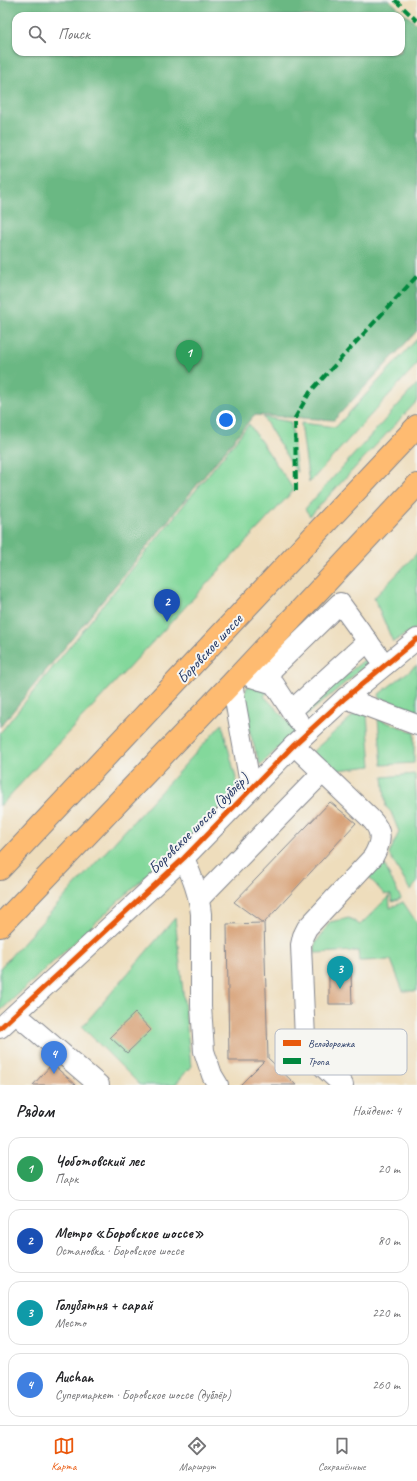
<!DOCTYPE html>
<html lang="ru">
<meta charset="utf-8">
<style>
:root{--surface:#fff;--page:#f2f2f2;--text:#202124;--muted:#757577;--line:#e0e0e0;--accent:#ea580c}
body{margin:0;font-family:Caveat,sans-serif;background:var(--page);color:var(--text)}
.you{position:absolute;left:226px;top:420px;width:14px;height:14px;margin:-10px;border:3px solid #fff;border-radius:50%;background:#1a73e8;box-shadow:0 0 0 6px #1a73e833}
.badge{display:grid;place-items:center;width:26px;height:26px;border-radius:50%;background:var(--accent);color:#fff;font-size:13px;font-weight:700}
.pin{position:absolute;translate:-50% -33px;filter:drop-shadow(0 1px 2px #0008)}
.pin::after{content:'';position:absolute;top:21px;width:14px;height:12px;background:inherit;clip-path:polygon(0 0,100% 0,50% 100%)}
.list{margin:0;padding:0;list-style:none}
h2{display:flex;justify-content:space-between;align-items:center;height:52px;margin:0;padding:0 16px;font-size:17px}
h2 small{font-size:13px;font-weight:400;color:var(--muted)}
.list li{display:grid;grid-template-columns:26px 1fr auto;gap:12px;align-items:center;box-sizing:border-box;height:64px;margin:0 8px 8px;padding:0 8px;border:1px solid var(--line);border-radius:12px}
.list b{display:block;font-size:15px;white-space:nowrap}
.list p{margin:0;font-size:13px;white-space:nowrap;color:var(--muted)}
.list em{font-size:13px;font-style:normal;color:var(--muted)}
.icon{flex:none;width:22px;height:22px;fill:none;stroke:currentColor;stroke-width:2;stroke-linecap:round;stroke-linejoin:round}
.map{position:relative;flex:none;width:417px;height:1085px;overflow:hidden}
.search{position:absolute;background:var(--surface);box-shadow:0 1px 3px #0004;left:12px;right:12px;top:12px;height:44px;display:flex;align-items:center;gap:10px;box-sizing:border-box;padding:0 14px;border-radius:12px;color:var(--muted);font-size:15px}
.sheet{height:340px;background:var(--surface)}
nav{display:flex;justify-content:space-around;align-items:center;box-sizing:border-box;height:56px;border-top:1px solid var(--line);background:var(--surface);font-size:11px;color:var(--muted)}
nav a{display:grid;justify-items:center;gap:2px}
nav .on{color:var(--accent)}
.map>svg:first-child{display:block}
.green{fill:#83d89b;stroke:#4f847c}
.forest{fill:#6ab883;stroke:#427470;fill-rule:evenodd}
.building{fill:#d7a076}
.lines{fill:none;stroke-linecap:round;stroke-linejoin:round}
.minor-casing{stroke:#84868d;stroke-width:22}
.major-casing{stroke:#84868d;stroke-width:24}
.minor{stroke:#fff;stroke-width:20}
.major{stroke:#febb71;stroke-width:22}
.quiet{stroke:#00873e;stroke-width:4;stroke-dasharray:8 4;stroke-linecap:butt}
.cycleway-casing{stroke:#f6f6f2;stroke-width:8}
.cycleway{stroke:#e8590c;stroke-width:5}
.labels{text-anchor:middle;stroke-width:4;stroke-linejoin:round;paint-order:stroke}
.street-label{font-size:16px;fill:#1b2f5e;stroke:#f6f6f2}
.key{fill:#f6f6f2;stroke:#b4bac6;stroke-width:1}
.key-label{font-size:11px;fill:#1b2f5e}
</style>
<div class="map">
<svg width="417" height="1085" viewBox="0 0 417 1085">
<rect width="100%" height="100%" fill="#f6f6f2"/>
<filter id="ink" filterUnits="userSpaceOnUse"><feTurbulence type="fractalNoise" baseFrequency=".025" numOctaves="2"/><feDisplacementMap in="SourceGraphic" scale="8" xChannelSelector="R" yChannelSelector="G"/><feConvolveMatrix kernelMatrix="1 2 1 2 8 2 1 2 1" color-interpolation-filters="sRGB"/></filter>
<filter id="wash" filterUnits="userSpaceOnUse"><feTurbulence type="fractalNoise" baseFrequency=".012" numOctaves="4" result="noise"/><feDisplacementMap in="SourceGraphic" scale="16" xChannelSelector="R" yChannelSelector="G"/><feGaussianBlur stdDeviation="0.9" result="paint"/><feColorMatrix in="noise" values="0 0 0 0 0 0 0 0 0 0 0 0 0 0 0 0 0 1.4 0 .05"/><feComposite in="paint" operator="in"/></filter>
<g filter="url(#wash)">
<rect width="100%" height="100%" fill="#eeddbc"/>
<g class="green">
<polygon points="417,339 417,364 309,483 301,423 336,427"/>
<polygon points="417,384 417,401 310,516 305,509"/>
<polygon points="263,417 291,422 297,473"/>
<polygon points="249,424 294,490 0,806 0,733"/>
<polygon points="417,553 417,627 393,642 374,598"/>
<polygon points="374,652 376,657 303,718 301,714 332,686"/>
<polygon points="417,665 417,711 380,698 379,694"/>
<polygon points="259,684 272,687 264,696 297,731 260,765 242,707 243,697 247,687"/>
<polygon points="357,712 367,715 371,766 331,771 312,752"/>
<polygon points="378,719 414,732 414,763 382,765"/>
<polygon points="222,724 239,790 0,1011 0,968"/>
<polygon points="415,774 417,811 417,883 410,890 389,854 399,832 391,812 386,807 383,777"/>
<polygon points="383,862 401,899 392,902 391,895 384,894 369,877"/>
<polygon points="389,896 390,908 403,902 417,923 417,991 403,991 391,960 359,961 358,951 315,953 315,944 330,922 349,918 360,925"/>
<polygon points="175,918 191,1066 175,1085 140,1085 82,1027"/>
</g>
<path class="forest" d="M0,0H389L417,24V331L334,420L254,415L0,727ZM16,16H401V52H16Z"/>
<g id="blocks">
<g class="building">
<polygon points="330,802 356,823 264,923 268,1058 296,1085 240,1085 264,1061 229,1061 227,924 263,923 234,902"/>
<polygon points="329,974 351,974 352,1004 329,1004"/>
<polygon points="135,1013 151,1030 127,1053 110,1037"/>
<polygon points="52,1064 76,1085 33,1085"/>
</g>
</g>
</g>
<g filter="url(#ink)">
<use href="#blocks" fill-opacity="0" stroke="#84868d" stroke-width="1"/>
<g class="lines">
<g class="minor-casing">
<g id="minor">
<polyline points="251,677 274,684 298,721"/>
<polyline points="261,680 340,603 385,665"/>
<polyline points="232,683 251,789"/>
<polyline points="345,698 417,725"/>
<polyline points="292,710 368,641"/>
<path d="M294,745L370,818C383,831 382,841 373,857L307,928L303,936L301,945L305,1039C311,1059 328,1071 343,1085"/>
<path d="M184,858C192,877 199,894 201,914V1006L204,1051L212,1075L218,1085"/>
<polyline points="199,899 323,772"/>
<polyline points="16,1014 99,1085"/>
<polyline points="0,1028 184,858 294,745 345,698 417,639"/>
</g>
</g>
<g class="major-casing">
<g id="major">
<polyline points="0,869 417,426"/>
<polyline points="0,926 232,683 417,485"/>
</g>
</g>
<use href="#minor" class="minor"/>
<use href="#major" class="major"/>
<g class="quiet">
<polyline points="395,0 417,21"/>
<polyline points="296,491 295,418 310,392 417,276"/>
</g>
<g class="cycleway-casing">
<polyline id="cycleway" points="0,1028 184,858 294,745 345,698 417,639"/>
</g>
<use href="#cycleway" class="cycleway"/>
</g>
</g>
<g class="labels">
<g class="street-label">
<text transform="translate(209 648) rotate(-47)" y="6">Боровское шоссе</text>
<text transform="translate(198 823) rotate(-45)" y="6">Боровское шоссе (дублёр)</text>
</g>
</g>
<rect x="275" y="1029" width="132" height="46" rx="6" class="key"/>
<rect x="283" y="1040" width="18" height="6" fill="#e8590c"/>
<rect x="283" y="1058" width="18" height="6" fill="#00873e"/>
<g class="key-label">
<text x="308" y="1047">Велодорожка</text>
<text x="308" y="1065">Тропа</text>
</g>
</svg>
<div class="you"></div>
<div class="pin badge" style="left:189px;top:373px;background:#2e9e5b">1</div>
<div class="pin badge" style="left:167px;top:622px;background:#1a4fb4">2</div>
<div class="pin badge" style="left:340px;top:989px;background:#0f9aa8">3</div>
<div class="pin badge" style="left:54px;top:1074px;background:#3f7fe0">4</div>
<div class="search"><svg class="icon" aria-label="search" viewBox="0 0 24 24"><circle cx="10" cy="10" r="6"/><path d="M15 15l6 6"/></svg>Поиск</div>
</div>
<section class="sheet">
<h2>Рядом<small>Найдено: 4</small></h2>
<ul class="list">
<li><span class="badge" style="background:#2e9e5b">1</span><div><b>Чоботовский лес</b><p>Парк</p></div><em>20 m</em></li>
<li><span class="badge" style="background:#1a4fb4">2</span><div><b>Метро «Боровское шоссе»</b><p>Остановка · Боровское шоссе</p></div><em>80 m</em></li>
<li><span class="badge" style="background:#0f9aa8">3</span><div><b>Голубятня + сарай</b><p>Место</p></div><em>220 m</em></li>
<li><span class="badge" style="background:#3f7fe0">4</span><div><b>Auchan</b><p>Супермаркет · Боровское шоссе (дублёр)</p></div><em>260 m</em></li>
</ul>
</section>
<nav>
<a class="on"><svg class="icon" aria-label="map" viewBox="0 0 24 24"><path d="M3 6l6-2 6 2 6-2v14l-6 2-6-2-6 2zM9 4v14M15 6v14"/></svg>Карта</a>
<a><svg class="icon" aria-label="directions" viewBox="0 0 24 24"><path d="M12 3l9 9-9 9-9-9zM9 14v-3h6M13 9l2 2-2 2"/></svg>Маршрут</a>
<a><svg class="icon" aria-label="saved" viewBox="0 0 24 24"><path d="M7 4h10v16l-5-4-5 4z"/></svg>Сохранённые</a>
</nav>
